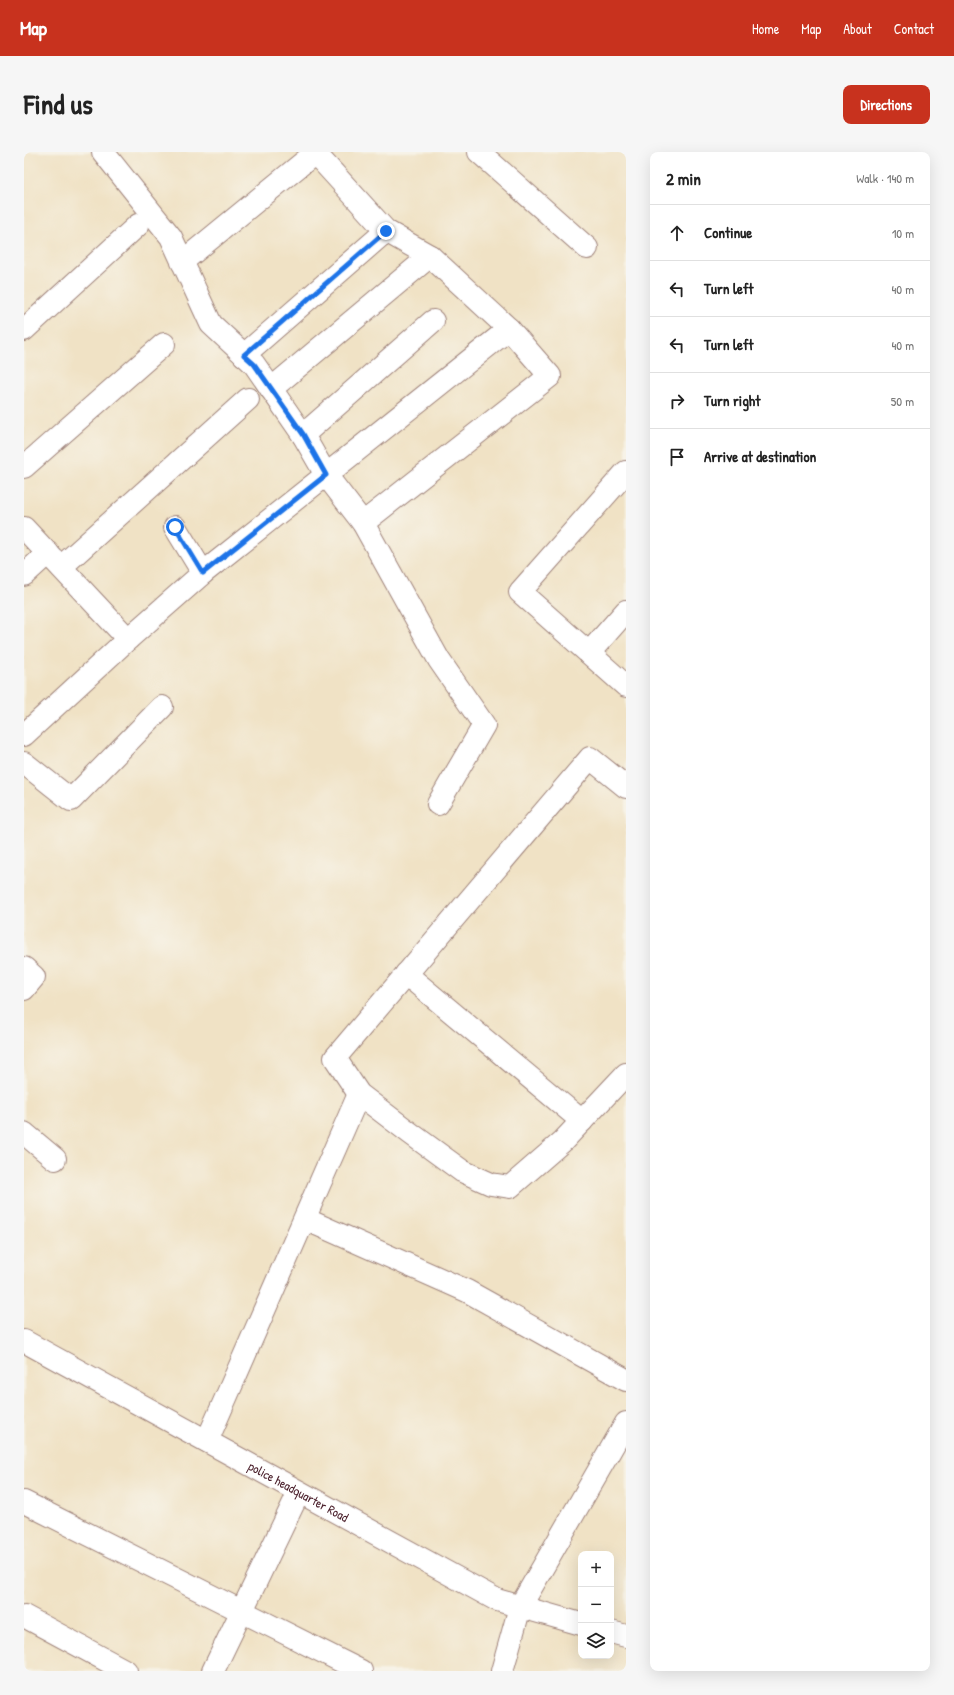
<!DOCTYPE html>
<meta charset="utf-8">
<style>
:root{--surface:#fff;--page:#f6f6f6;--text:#222;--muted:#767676;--line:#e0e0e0;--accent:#c8321e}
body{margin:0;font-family:"Patrick Hand",sans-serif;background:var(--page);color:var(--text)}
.controls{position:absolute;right:12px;bottom:12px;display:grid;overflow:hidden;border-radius:8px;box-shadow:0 4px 16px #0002}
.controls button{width:36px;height:36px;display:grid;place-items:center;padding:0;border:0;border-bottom:1px solid var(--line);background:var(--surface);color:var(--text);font:20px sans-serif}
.stop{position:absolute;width:12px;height:12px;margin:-9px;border:3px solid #1a73e8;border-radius:50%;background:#fff}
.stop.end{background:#1a73e8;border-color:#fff;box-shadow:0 1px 4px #0008}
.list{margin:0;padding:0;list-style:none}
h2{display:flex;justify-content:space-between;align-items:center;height:52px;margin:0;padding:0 16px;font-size:17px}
h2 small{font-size:13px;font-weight:400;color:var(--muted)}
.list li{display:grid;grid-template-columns:26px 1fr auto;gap:12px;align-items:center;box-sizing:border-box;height:56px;padding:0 16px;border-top:1px solid var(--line)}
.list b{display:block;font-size:15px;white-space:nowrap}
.list em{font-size:13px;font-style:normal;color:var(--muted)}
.icon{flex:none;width:22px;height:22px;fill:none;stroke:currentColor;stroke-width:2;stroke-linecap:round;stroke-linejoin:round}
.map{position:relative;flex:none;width:602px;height:1519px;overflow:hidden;border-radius:8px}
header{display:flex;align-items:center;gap:24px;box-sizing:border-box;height:56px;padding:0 20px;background:var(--accent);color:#fff}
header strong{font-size:19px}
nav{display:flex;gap:22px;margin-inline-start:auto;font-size:14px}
.intro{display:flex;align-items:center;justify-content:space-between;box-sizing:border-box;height:96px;padding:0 24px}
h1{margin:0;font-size:28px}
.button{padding:10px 18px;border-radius:8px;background:var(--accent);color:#fff;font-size:14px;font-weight:700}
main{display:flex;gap:24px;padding:0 24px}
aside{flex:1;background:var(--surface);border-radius:8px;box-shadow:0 4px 16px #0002}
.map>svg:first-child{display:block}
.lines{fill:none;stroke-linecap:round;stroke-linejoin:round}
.minor-casing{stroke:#9d8078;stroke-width:24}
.minor{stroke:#fff;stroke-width:22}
.route{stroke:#1a73e8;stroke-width:5}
.labels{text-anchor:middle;stroke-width:3;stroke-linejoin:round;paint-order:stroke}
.street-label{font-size:13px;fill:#4a1f2b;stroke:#f7f3e8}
</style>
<header>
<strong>Map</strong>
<nav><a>Home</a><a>Map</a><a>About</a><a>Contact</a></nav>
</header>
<div class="intro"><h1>Find us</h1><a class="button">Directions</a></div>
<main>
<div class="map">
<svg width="602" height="1519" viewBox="0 0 602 1519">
<rect width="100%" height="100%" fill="#f7f3e8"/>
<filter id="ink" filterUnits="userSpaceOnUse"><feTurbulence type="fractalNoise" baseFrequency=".025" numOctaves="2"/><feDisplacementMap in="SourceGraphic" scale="8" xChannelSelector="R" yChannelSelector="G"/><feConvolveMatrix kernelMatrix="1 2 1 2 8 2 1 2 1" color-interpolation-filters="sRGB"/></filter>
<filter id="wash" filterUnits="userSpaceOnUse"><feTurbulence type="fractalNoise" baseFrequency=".012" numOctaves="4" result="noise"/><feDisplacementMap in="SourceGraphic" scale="16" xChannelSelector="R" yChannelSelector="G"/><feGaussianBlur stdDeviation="0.9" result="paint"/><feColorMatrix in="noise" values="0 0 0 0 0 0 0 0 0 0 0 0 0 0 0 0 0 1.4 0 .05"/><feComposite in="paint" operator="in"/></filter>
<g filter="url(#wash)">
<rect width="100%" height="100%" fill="#f0e2c5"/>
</g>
<g filter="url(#ink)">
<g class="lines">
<g class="minor-casing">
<g id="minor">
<polyline points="79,0 147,85 187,172 230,212 279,283 302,323 339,371 415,508 460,573 414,652"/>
<polyline points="455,0 563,96"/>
<polyline points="158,110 291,1 362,79 406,104 485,177 526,224 339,371"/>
<polyline points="0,178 114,73"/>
<polyline points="220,203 362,79"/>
<polyline points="247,237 406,104"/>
<polyline points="279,283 409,169"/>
<polyline points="0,315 140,192"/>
<polyline points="602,320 496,440 602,534"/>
<polyline points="0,376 104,487 0,583"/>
<polyline points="37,415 224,247"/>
<polyline points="179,421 485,177"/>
<polyline points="0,423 24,401"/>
<polyline points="104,487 179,421 151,375"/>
<polyline points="565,501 602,459"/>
<polyline points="0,611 47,648 138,555"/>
<polyline points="602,635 566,606 311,906 335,942 386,981 438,1019 467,1032 486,1035 539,989 602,922"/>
<polyline points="0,816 10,825 0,837"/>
<polyline points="382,822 558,969"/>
<polyline points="0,981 31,1007"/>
<polyline points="281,1067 443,1139 602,1228"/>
<path id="s1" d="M0,1189L473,1448L557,1472"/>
<polyline points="183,1289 335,942"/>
<polyline points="0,1350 337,1519"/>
<polyline points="0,1464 102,1519"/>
<polyline points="587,1480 602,1484"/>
<polyline points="189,1519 275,1340"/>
<polyline points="478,1519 496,1455 602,1271"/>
</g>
</g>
<use href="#minor" class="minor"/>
</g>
</g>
<g class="lines" filter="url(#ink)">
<polyline class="route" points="151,375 179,421 302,323 279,282 230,212 220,203 362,79"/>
</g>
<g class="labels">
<g class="street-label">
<text dy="5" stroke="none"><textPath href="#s1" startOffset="313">police headquarter Road</textPath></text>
</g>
</g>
</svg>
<div class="controls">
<button>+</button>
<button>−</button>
<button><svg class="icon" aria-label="layers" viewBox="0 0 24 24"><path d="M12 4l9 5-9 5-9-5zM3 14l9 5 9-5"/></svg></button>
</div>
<div class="stop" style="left:151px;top:375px"></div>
<div class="stop end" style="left:362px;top:79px"></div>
</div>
<aside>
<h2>2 min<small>Walk · 140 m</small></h2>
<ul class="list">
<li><svg class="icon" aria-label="ahead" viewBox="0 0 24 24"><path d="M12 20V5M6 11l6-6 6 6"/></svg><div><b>Continue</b></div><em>10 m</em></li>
<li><svg class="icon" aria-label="left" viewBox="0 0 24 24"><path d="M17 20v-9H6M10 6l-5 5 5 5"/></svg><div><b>Turn left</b></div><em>40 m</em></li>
<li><svg class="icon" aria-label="left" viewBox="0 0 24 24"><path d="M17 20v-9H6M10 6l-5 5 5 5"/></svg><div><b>Turn left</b></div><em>40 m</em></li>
<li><svg class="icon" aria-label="right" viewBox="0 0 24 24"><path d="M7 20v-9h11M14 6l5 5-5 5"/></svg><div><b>Turn right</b></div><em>50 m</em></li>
<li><svg class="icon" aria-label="arrive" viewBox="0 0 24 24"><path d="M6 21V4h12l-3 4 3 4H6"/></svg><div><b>Arrive at destination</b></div></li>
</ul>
</aside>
</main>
